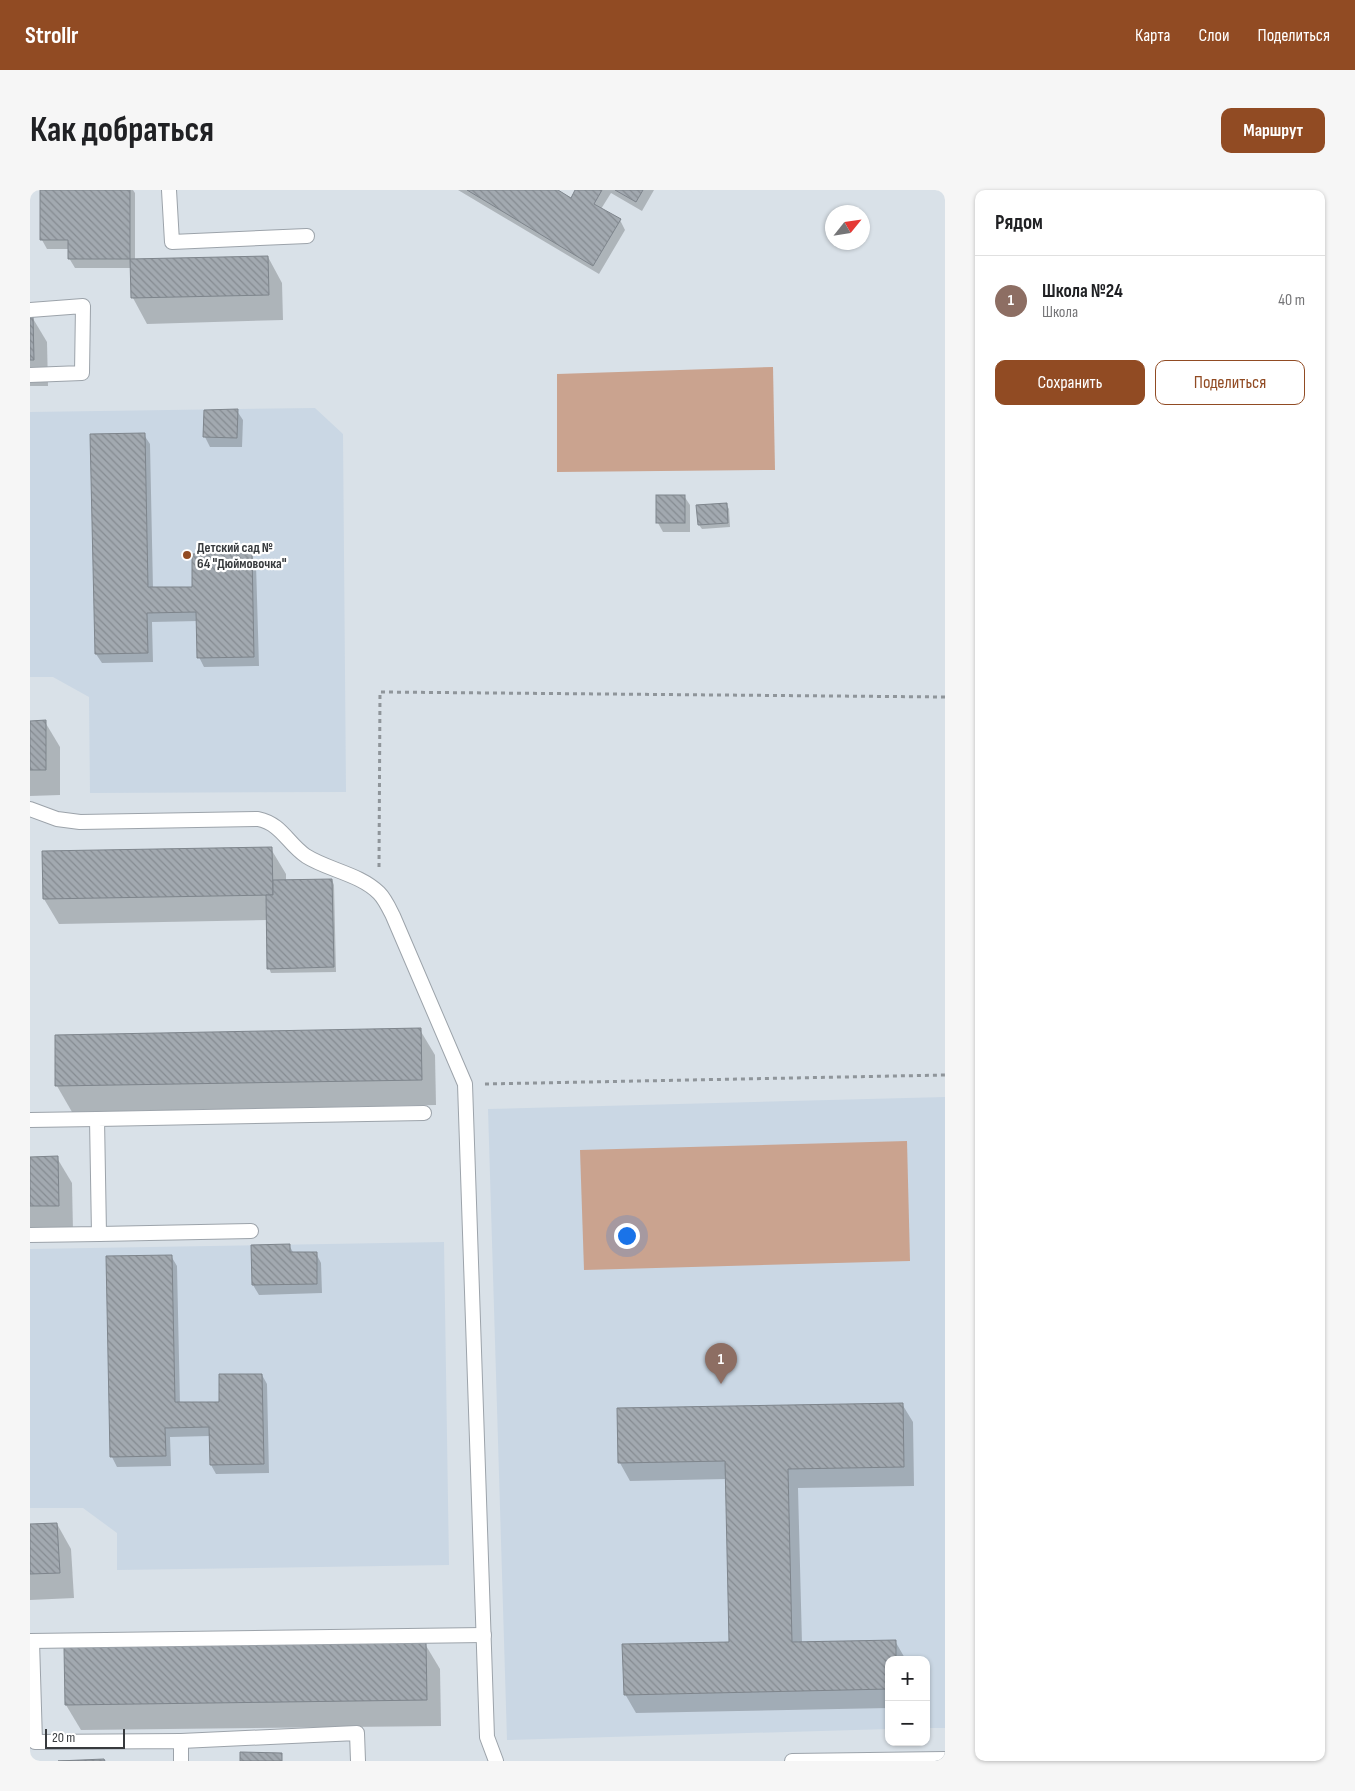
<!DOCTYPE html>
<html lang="ru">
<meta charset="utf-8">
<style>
:root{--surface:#fff;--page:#f6f6f6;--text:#202124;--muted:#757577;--line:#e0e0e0;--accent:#914b23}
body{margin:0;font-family:"Sofia Sans Condensed",sans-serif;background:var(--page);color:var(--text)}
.controls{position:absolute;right:15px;bottom:15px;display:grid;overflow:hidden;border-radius:10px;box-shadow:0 1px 4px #0004}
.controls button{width:45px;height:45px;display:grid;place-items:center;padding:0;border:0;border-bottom:1px solid var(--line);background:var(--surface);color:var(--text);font:25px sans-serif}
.compass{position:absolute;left:795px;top:15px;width:45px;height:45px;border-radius:50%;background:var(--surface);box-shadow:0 1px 4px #0004;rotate:60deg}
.scale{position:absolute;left:15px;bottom:12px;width:80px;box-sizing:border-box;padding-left:5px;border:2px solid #383b3e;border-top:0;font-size:14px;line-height:18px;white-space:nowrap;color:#383b3e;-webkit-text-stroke:4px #fff;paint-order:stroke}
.you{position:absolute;left:596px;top:1045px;width:18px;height:18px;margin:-12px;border:4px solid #fff;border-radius:50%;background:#1a73e8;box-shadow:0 0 0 8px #1a73e833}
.badge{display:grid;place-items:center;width:32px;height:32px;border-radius:50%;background:var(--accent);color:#fff;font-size:16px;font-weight:700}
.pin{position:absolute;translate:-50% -41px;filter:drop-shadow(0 1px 2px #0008)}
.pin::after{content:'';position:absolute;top:26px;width:18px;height:15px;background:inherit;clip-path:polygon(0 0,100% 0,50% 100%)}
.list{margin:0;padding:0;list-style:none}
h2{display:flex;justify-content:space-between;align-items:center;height:65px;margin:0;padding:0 20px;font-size:21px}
h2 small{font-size:16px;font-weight:400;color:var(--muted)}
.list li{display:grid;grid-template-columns:32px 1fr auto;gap:15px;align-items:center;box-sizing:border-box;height:90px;padding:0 20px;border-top:1px solid var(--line)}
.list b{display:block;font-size:19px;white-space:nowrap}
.list p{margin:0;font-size:16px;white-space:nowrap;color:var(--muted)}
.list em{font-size:16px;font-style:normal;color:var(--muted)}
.actions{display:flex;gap:10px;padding:15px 20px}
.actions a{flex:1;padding:11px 0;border:1px solid var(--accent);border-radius:10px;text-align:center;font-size:18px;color:var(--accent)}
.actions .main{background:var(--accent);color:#fff}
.map{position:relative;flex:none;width:915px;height:1571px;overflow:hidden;border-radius:10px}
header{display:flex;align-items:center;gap:30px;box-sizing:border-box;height:70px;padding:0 25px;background:var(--accent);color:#fff}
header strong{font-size:24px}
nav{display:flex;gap:28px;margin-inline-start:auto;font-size:18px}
.intro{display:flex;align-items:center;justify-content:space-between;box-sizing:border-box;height:120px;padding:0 30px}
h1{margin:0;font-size:35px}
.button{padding:12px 22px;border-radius:10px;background:var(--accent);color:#fff;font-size:18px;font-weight:700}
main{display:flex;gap:30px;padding:0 30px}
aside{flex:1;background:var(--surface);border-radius:10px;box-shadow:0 1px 4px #0004}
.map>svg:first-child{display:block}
.built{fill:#cad7e4}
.pitch{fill:#caa38f}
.shadow{fill:#0003}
.building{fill:url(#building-back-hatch);stroke:#7e858c}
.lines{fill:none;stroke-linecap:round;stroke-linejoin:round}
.service-casing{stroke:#9ca3aa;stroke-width:16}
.path{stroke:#8f959a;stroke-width:3;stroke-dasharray:4 4;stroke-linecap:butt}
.service{stroke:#fff;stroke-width:14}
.poi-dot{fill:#914b23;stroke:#fff;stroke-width:2}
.labels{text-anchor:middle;stroke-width:4.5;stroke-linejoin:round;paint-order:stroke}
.poi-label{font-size:14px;font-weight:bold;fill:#383b3e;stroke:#fff;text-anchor:start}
</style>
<header>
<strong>Strollr</strong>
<nav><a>Карта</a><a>Слои</a><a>Поделиться</a></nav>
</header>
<div class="intro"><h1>Как добраться</h1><a class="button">Маршрут</a></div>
<main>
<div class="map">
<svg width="915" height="1571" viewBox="0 0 915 1571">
<defs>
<pattern id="building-back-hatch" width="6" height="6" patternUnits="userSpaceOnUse" patternTransform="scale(1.25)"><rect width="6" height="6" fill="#a2a9b0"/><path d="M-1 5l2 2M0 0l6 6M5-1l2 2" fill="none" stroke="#858b91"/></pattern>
</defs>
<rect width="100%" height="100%" fill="#d9e1e8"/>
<g class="built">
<polygon points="285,218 313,244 316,602 60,603 59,507 23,487 0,487 0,222"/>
<polygon points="915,907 915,1538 896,1538 896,1470 859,1470 859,1539 477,1550 458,919"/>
<polygon points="414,1052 419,1375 87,1380 87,1343 53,1318 0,1318 0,1059"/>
</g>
<g class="pitch">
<polygon points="743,177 745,280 527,282 527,184"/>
<polygon points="877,951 880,1071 554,1080 550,960"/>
</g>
<g class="shadow">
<polygon points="12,0 103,0 105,3 105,70 238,67 252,93 253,130 117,134 103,108 102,78 45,78 39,68 39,59 17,59 12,50"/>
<polygon points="428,0 526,0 541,9 547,0 624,0 612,21 581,3 571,19 590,30 595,40 569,84"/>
<polygon points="0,127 2,127 17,152 18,196 0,196"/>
<polygon points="207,221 213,230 212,257 180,257 175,247"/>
<polygon points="114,245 120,254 123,399 163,398 221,364 226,374 229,476 174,477 169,467 168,431 122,432 123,472 72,473 66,464"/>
<polygon points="654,306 660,315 660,342 633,342 628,333"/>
<polygon points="696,314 699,319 700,337 672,339 669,335"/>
<polygon points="0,532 15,532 30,557 30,605 0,606"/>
<polygon points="241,659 256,684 256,691 302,690 304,695 306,782 241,783 239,778 238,730 29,734 14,709"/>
<polygon points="390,840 405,865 406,915 42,922 27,896 26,846"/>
<polygon points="0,968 27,968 42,993 43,1041 0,1042"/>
<polygon points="259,1055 264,1064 286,1063 291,1073 292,1103 229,1105 223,1095"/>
<polygon points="141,1066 147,1076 150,1214 190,1213 232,1185 237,1194 239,1283 186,1284 181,1275 180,1246 140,1247 141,1276 87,1277 82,1267 78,1067"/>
<polygon points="872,1214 883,1232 884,1296 768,1298 772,1453 865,1451 876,1470 859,1470 859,1518 606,1523 595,1504 700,1453 696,1289 600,1291 590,1273"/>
<polygon points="27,1334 41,1359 44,1408 0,1410 0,1335"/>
<polygon points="395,1454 410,1479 411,1536 51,1540 36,1515"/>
</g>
<g class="building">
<polygon points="10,0 100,0 100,69 38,69 38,50 10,50"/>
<polygon points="437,0 528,0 541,8 545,0 572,0 564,14 591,29 563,76"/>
<polygon points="585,0 613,0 606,12"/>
<polygon points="238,66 239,105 101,108 100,69"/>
<polygon points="0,126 3,126 4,170 0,170"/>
<polygon points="208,219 207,248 173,247 174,220"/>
<polygon points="115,243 118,397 162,397 162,364 222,363 224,467 167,468 166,422 117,423 118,463 65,464 60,244"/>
<rect x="626" y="305" width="29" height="28"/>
<polygon points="697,313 698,333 668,335 666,315"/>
<polygon points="16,530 16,580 0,580 0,531"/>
<polygon points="242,657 243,705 13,709 12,661"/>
<polygon points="302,689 304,777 237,779 236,705 243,705 243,690"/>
<polygon points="391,838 392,890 25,896 25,845"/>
<polygon points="28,966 29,1016 0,1016 0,967"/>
<polygon points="260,1054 260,1062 287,1062 287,1094 222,1095 221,1055"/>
<polygon points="142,1065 145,1212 189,1212 189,1184 232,1184 234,1274 180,1275 179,1237 135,1238 136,1266 80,1267 76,1066"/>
<polygon points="873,1213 874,1277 758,1279 762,1452 866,1450 866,1470 859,1470 859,1499 594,1505 592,1454 699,1452 695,1271 588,1273 587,1218"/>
<polygon points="27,1333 30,1383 0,1384 0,1334"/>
<polygon points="396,1452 397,1510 35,1515 34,1457"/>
<polygon points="210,1562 252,1563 252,1571 210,1571"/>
<polygon points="74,1569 75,1571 28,1571"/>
</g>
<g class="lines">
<g class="service-casing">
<g id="service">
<polyline points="139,0 142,52 277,46"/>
<polyline points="0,120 53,116 52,183 0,185"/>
<path d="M0,619L27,629L50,632L228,629C252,634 257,653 276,666C298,680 330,684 349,703C355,709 359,718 363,726L435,894L457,1547L466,1571"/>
<polyline points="0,930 67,929"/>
<polyline points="69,1044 221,1041"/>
<polyline points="0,1045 69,1044 67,929 394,923"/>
<polyline points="0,1451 454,1445"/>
<polyline points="2,1451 5,1552 151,1551 151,1571"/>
<polyline points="151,1551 327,1543 328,1571"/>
<polyline points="762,1571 915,1569"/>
</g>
</g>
<g class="path">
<polyline points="349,677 350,502 915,507"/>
<polyline points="455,894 915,885"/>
</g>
<use href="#service" class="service"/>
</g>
<circle class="poi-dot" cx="157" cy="365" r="5"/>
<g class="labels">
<g class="poi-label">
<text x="167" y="362">Детский сад №<tspan x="167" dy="16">64 "Дюймовочка"</tspan></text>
</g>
</g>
</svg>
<div class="controls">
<button>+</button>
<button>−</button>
</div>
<svg class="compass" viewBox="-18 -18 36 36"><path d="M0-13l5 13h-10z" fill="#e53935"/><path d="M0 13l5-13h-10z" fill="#757577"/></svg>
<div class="scale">20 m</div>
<div class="you"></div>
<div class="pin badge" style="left:691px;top:1194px;background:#8d6e63">1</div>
</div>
<aside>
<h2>Рядом<small></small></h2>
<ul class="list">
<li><span class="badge" style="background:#8d6e63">1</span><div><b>Школа №24</b><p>Школа</p></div><em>40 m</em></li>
</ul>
<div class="actions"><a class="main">Сохранить</a><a>Поделиться</a></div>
</aside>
</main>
